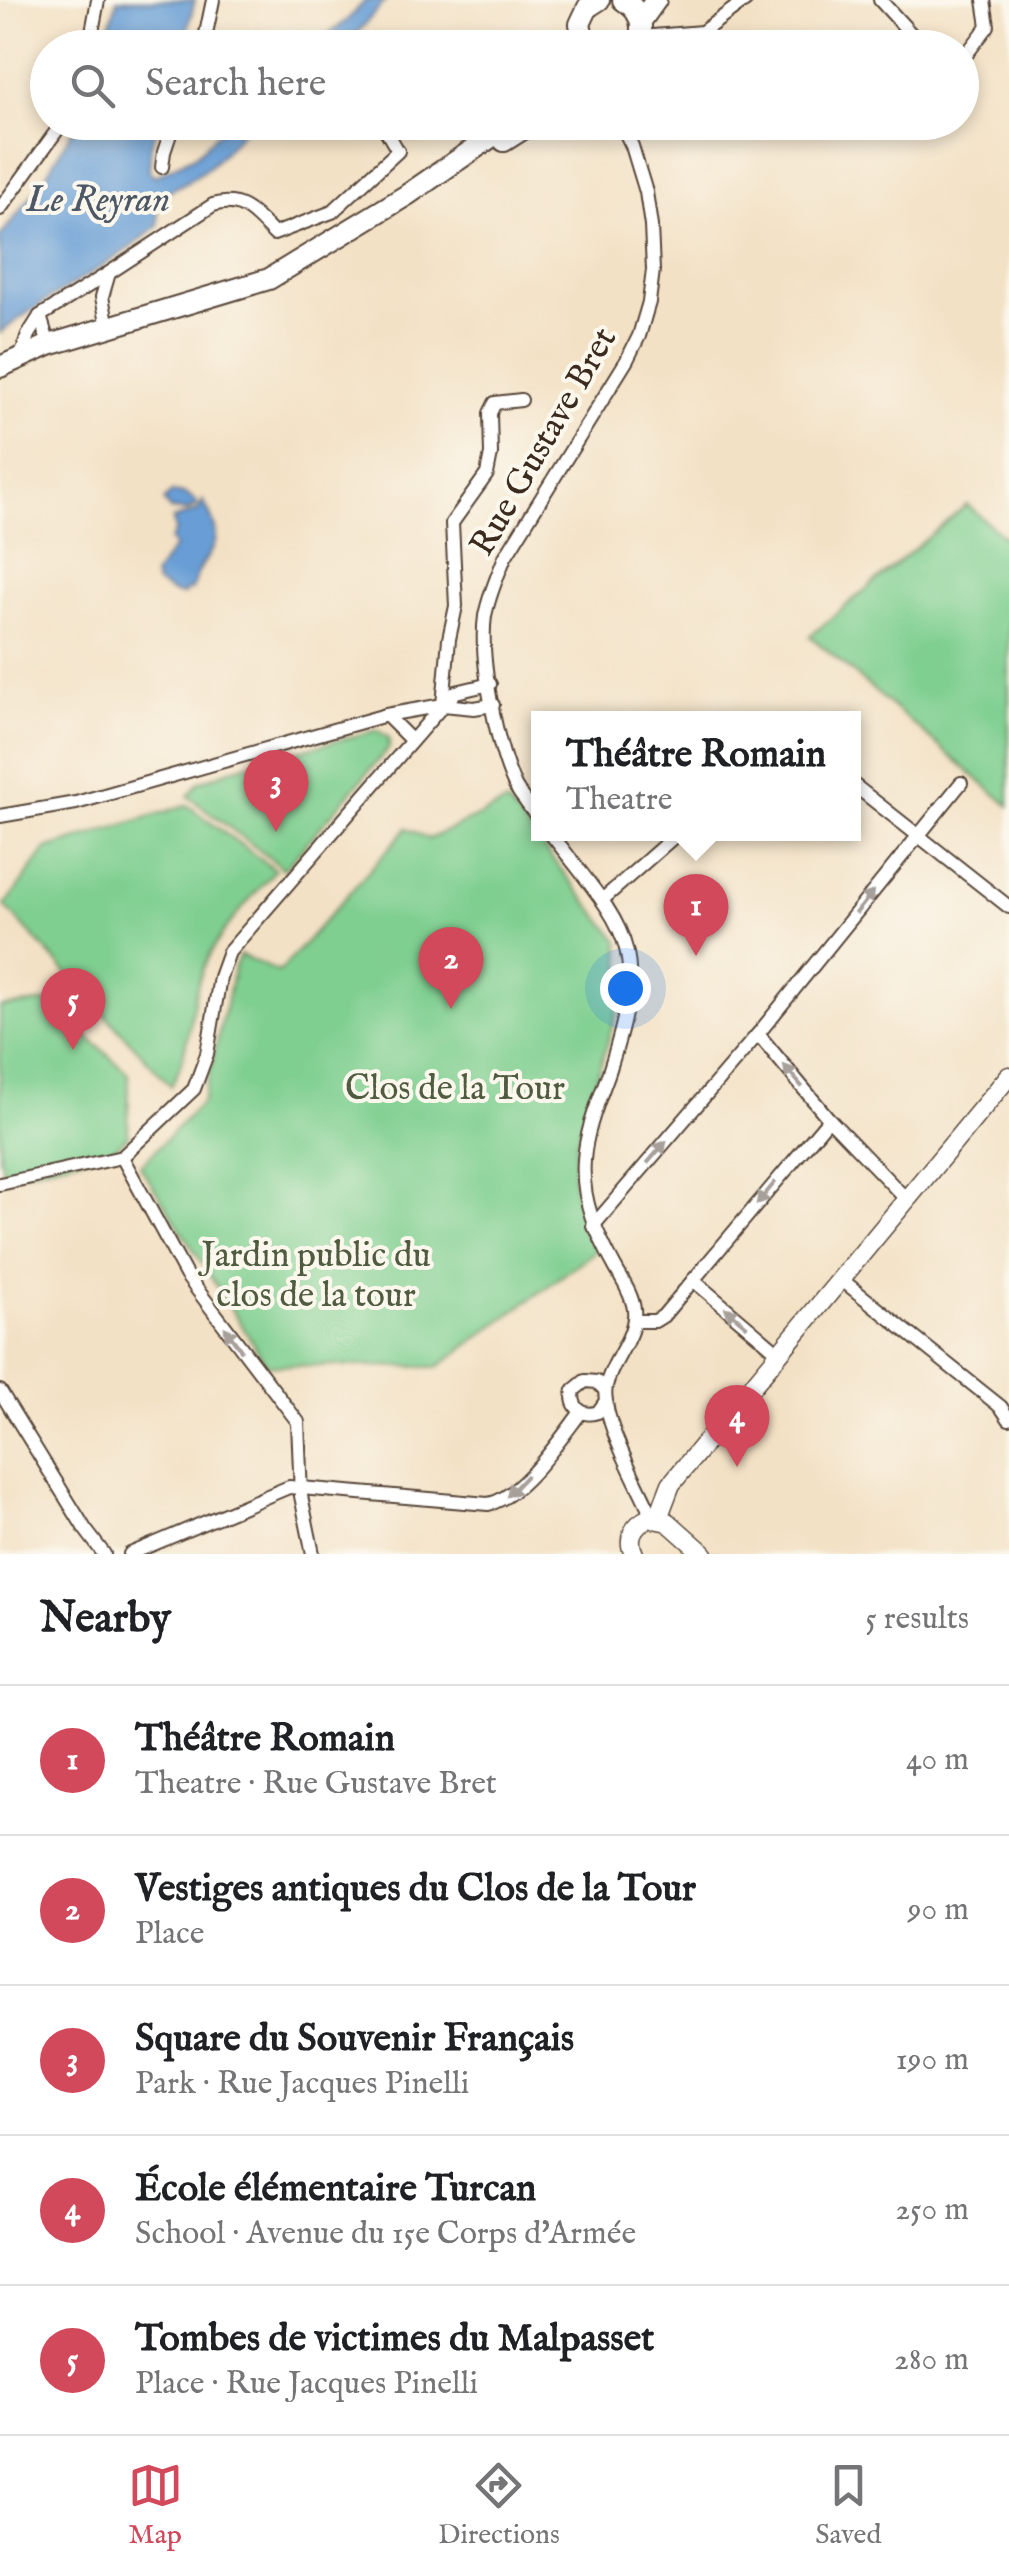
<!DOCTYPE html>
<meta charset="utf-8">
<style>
:root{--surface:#fff;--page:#f6f6f6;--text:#202124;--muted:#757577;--line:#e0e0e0;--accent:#d1495b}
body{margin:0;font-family:"IM FELL English",serif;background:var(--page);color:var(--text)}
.you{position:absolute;left:625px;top:988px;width:35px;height:35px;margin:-25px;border:8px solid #fff;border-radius:50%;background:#1a73e8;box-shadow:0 0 0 15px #1a73e833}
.badge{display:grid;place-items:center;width:65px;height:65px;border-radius:50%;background:var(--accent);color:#fff;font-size:32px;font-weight:700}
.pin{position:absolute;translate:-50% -82px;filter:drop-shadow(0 2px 5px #0008)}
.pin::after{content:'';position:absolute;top:52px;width:35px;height:30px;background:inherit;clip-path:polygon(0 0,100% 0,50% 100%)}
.popup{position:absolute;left:531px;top:711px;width:330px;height:130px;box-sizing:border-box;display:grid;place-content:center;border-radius:0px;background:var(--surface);filter:drop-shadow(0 2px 8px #0005);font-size:32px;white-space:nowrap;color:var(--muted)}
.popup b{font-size:38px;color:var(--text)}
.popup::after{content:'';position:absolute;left:50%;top:100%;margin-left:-20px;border:20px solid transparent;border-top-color:var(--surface)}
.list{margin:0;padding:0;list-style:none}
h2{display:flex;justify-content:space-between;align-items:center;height:130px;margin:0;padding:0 40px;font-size:42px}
h2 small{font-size:32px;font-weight:400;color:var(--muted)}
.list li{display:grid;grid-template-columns:65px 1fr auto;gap:30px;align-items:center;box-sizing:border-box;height:150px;padding:0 40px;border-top:2px solid var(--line)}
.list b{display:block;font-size:38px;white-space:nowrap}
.list p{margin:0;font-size:32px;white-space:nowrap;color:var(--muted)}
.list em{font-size:32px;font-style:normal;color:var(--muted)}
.icon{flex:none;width:55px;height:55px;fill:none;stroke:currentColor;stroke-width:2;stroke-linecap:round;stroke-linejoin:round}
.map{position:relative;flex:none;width:1009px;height:1554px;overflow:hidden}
.search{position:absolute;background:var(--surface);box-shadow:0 5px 15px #0003;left:30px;right:30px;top:30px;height:110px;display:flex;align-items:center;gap:25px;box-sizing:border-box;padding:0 35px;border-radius:55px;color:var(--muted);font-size:38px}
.sheet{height:880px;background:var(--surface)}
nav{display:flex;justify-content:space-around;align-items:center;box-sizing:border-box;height:140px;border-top:2px solid var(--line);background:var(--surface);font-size:28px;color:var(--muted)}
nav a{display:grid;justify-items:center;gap:5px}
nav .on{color:var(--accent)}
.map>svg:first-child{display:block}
.green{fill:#7fcf90;stroke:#5d7c57;stroke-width:2.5}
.water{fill:#689ed5;stroke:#52647a;stroke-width:2.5}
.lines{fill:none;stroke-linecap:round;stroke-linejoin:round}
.minor-casing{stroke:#574537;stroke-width:16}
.secondary-casing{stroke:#574537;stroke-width:21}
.primary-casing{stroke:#574537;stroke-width:24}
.minor{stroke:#fff;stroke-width:12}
.secondary{stroke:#fff;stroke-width:18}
.primary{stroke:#fff;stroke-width:20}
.oneway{fill:#a79f9a}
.labels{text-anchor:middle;stroke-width:8;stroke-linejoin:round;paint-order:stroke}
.street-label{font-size:35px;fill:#3b2a1e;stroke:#fbf7ec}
.park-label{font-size:35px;fill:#4f5c40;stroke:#fbf7ec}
.water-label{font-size:38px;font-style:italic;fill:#4d5867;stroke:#fbf7ec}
</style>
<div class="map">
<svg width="1009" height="1554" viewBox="0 0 1009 1554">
<rect width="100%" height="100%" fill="#fbf7ec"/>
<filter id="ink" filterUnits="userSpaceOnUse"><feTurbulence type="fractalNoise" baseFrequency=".01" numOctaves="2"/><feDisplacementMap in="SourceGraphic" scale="20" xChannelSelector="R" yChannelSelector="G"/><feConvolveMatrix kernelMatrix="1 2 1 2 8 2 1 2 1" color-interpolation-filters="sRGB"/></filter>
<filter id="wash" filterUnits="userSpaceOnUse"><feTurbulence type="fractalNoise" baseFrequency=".0048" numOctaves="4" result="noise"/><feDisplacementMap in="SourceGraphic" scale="40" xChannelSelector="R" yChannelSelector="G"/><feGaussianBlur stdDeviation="2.25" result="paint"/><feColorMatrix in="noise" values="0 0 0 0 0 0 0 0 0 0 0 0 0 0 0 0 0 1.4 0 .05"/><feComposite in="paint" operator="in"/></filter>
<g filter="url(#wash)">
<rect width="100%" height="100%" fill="#f3e1c5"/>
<g class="green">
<polygon points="967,505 1009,541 1009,806 810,636"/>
<polygon points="377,730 389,738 389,748 284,869 188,796 199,782 235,768"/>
<polygon points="507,803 619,941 624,989 576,1145 573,1180 581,1222 597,1250 438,1367 267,1365 140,1166 203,1101 234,969 240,955 279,972 407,828 429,839"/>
<path d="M187,805L275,870C247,904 212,937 199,980C188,1016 190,1052 171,1086L5,906L46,849Z"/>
<polygon points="49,1002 129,1074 128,1136 110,1151 5,1176 0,1158 0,1007"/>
</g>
<g class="water">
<polygon points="117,0 195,0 183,47 104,47"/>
<polygon points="366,0 386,0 358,32 339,47 312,47 347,20"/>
<path d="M76,123H159L151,145L149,171L155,176L196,155L228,123H249C218,162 203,176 157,197L158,225C111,268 49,293 0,333V237L45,178Z"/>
<polygon points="172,492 185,494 196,501 197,506 186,511 170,510 164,501"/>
<path d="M203,501C233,554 203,544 192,590L187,589L184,595L173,593L156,583L154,575L175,546L170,541L175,531L173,519L198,511Z"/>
</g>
</g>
<g filter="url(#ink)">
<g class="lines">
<g class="minor-casing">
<g id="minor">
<polyline points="880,0 924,48"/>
<polyline points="641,37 702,32 746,0"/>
<polyline points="89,48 98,0"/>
<polyline points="203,48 213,0"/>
<polyline points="962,60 988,26 984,0"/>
<polyline points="162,167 164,152 174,122"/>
<polyline points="0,209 63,122"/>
<path d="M108,327L102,297L109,273L213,205C242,196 255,215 274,234L332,212L398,151L381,122"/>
<polyline points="49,345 40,316 109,273"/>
<polyline points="21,357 28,335 40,316"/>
<polyline points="443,705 449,639 456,606 452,523 487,474 491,454 490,413 495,403 521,400"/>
<polyline points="386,715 411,740"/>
<polyline points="854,785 1009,907"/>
<polyline points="0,816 76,803 386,715 443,705 474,708 493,705"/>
<path d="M538,818C531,808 521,797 515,786C497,748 479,658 485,616C489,595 497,577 505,557L627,360L639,336L649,302L653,270L651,226L646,192L632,146L620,122"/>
<path d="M551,834C628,933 650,945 609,1072C599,1100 586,1130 584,1160C581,1201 596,1232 615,1267C622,1280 632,1294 634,1309C637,1337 612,1359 606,1386C600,1417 635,1478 648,1507L649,1518"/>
<polyline points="602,900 677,834"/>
<polyline points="758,1034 829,1119 906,1199"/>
<polyline points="122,1157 186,1275 298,1422 301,1496 313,1554"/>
<polyline points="0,1184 122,1157 194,1089 207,1054 220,977 229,952 443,705 456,692 490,684"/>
<polyline points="593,1226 758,1034 961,783"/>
<polyline points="693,1280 780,1354"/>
<polyline points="842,1280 1001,1407 1009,1419"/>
<polyline points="634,1321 655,1321 663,1316 829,1119"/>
<path d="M605,1390L597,1382L585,1381L574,1390C570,1406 582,1418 598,1412L606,1401"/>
<polyline points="0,1391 85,1529 104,1554"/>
<path d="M130,1554L289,1487L488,1504C520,1499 561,1438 581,1412"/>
</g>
</g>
<g class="secondary-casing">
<g id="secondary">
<polyline points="658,1518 671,1484 1009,1076"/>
<path d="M634,1554C626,1538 634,1525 649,1518L668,1522L704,1554"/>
</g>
</g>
<g class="primary-casing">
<g id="primary">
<path d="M623,0C642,11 646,29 635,48"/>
<polyline points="641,21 656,0"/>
<polyline points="586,48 580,24 588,7 599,0"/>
<polyline points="504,141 534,122"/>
<polyline points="0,367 49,345 269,279 407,195 513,122"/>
</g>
</g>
<use href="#minor" class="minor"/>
<use href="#secondary" class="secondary"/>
<use href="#primary" class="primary"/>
</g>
<defs><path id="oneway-solid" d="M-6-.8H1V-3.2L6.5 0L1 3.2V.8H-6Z" transform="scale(2.5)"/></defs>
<g class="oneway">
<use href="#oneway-solid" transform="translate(865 902) rotate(-51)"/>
<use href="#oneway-solid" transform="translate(793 1076) rotate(-130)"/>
<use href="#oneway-solid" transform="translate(657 1152) rotate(-49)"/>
<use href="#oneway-solid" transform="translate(766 1193) rotate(130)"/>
<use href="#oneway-solid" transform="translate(736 1317) rotate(-140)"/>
<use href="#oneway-solid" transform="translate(233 1339) rotate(-126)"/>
<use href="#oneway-solid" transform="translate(517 1486) rotate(134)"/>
</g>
</g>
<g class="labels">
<g class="street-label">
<text transform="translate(542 441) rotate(-60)" y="12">Rue Gustave Bret</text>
</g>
<g class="park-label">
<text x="455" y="1099">Clos de la Tour</text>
<text x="316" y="1266">Jardin public du<tspan x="316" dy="40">clos de la tour</tspan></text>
</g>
<g class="water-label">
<text x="98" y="211">Le Reyran</text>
</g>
</g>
</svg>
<div class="you"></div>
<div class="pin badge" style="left:696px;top:956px">1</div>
<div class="popup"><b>Théâtre Romain</b>Theatre</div>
<div class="pin badge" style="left:451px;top:1009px">2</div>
<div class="pin badge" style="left:276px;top:832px">3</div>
<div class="pin badge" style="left:737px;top:1467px">4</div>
<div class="pin badge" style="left:73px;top:1050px">5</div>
<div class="search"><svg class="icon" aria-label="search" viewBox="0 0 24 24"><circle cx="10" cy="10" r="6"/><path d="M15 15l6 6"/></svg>Search here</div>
</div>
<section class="sheet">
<h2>Nearby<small>5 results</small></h2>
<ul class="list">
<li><span class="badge">1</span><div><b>Théâtre Romain</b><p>Theatre · Rue Gustave Bret</p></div><em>40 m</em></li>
<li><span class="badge">2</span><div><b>Vestiges antiques du Clos de la Tour</b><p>Place</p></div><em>90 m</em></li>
<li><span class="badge">3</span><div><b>Square du Souvenir Français</b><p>Park · Rue Jacques Pinelli</p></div><em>190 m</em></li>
<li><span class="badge">4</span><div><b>École élémentaire Turcan</b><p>School · Avenue du 15e Corps d'Armée</p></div><em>250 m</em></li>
<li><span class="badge">5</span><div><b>Tombes de victimes du Malpasset</b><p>Place · Rue Jacques Pinelli</p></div><em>280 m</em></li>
</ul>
</section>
<nav>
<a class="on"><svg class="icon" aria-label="map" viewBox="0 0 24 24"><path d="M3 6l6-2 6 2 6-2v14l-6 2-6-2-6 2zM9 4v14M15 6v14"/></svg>Map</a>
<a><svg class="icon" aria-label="directions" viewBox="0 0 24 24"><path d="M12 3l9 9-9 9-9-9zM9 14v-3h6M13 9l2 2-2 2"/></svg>Directions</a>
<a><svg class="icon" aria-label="saved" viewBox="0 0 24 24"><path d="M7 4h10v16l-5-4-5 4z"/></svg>Saved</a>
</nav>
